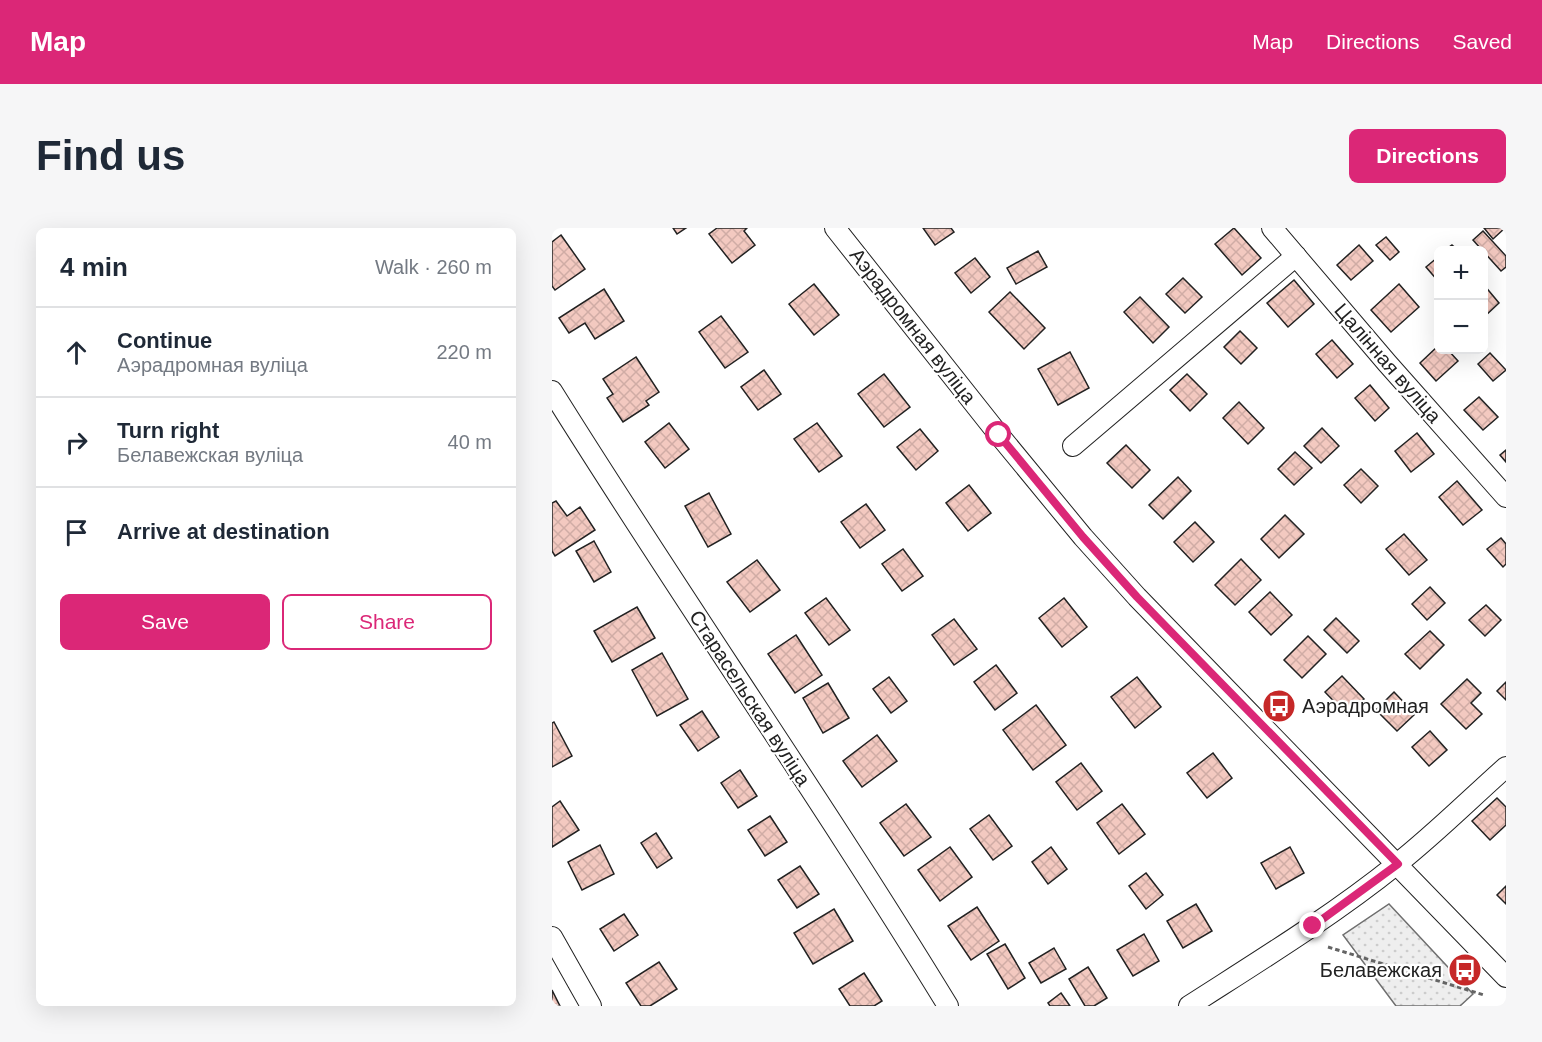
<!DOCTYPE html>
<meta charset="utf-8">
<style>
:root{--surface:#fff;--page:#f6f6f7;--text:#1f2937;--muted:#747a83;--line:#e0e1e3;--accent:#db2777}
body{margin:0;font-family:Helvetica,sans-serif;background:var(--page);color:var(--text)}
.controls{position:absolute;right:18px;top:18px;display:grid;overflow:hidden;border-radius:9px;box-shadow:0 6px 24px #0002}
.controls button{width:54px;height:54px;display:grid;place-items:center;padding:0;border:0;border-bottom:2px solid var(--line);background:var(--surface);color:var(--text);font:30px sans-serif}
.stop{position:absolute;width:18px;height:18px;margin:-14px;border:4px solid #db2777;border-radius:50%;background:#fff}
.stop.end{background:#db2777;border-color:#fff;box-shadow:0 2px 6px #0008}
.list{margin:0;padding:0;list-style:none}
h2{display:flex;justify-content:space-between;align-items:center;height:78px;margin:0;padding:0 24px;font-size:26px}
h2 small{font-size:20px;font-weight:400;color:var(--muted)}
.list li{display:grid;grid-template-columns:39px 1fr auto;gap:18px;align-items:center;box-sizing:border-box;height:90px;padding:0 24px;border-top:2px solid var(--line)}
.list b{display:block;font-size:22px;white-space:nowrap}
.list p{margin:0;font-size:20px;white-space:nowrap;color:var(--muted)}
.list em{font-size:20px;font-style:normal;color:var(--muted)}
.actions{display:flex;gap:12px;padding:18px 24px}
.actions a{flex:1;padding:14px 0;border:2px solid var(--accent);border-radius:9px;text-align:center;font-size:21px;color:var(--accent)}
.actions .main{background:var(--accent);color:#fff}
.icon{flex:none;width:33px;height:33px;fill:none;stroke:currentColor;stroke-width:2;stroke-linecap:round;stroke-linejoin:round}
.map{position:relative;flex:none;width:954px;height:778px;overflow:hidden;border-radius:9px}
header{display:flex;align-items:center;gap:36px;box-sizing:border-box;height:84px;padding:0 30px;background:var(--accent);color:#fff}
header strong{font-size:28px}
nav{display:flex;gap:33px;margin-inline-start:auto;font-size:21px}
.intro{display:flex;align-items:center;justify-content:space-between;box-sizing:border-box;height:144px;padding:0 36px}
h1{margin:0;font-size:42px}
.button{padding:15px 27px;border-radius:9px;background:var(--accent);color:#fff;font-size:21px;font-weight:700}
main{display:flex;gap:36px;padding:0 36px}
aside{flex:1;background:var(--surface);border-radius:9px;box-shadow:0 6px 24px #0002}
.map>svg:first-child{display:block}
.green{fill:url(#green-dots);stroke:#6f6f6f;stroke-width:1.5}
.building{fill:url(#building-cross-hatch);stroke:#222;stroke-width:1.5}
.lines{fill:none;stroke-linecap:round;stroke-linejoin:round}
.minor-casing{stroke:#222;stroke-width:22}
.path{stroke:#646464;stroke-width:3;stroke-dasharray:4.5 3;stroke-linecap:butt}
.minor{stroke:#fff;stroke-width:20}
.route{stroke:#db2777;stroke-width:8}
.labels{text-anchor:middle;stroke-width:4.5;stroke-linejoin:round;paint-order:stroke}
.street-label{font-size:20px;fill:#222;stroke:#fff}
.poi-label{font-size:20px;fill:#222;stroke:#fff;text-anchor:start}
</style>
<header>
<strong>Map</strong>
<nav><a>Map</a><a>Directions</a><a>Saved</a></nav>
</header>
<div class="intro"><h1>Find us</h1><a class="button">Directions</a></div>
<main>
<aside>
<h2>4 min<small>Walk · 260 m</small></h2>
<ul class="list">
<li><svg class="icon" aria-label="ahead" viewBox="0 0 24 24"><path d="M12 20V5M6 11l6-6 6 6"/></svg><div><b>Continue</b><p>Аэрадромная вуліца</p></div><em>220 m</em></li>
<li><svg class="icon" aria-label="right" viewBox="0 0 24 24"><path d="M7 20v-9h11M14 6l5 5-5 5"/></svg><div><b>Turn right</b><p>Белавежская вуліца</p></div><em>40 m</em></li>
<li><svg class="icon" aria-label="arrive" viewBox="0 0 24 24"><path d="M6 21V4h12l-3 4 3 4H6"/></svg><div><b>Arrive at destination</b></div></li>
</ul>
<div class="actions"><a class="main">Save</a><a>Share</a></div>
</aside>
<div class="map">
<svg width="954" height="778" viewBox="0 0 954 778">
<defs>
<pattern id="green-dots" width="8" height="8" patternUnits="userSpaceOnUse" patternTransform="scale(1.5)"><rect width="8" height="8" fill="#eee"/><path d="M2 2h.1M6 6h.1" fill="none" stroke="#ccc" stroke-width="1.8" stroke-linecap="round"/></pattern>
<pattern id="building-cross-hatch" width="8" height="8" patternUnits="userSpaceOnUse" patternTransform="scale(1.5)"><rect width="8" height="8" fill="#f3c9c0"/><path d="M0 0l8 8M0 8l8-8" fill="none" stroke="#d0aca5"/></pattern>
</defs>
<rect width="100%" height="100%" fill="#fff"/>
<polygon class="green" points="837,676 921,766 908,778 844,778 791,707"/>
<g class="building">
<polygon points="121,0 134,0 125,6"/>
<polygon points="165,0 195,0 192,3 203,17 180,35 157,6"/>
<polygon points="371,0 399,0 402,4 383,17"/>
<polygon points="682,0 709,30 690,47 663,16"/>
<polygon points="932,0 953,0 941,11"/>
<polygon points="931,3 954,28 954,39 949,43 921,12"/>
<polygon points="9,7 33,41 3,62 0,58 0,14"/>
<polygon points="834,9 847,24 838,32 824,17"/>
<polygon points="807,17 821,33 799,52 785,37"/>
<polygon points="900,17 906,22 893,22"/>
<polygon points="486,23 495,39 464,56 455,40"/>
<polygon points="886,29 886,53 874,39"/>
<polygon points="423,30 438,49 419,65 403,45"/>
<polygon points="631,50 650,69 633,85 614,66"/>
<polygon points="742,52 762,76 736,99 715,75"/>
<polygon points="262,56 287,87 262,107 237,76"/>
<polygon points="847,56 867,79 839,104 819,82"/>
<polygon points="932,57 947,75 932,89"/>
<polygon points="52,61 72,93 43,111 33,95 17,105 7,90"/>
<polygon points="458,64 493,100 472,121 437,84"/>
<polygon points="588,69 617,99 601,115 572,84"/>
<polygon points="169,88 196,124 173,140 147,104"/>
<polygon points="688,103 705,120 689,136 672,119"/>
<polygon points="780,112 801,136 785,150 764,126"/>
<polygon points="886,118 886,122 896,122 906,133 884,153 868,135"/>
<polygon points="518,124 537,160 506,177 486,141"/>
<polygon points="938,125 954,142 941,153 926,136"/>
<polygon points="84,129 107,164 94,173 97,177 71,194 55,170 61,166 51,151"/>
<polygon points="212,142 229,166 206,182 189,159"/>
<polygon points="332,146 358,179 332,199 306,166"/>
<polygon points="635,146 655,166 638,183 618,162"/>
<polygon points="818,157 837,180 823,193 803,170"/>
<polygon points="927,169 946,189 931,202 912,182"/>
<polygon points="687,174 712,200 696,216 671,190"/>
<polygon points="117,195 137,221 113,240 93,214"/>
<polygon points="265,195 290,228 267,244 242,211"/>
<polygon points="770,200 787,218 769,235 752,218"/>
<polygon points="368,201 386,223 364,242 345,219"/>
<polygon points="865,205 882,226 859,244 843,223"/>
<polygon points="574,217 598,242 580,260 555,235"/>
<polygon points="954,222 954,234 948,227"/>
<polygon points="743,224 760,240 742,257 726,241"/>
<polygon points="809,241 826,258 809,275 792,257"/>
<polygon points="626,249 639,263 611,291 597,277"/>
<polygon points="905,253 930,282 911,297 887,269"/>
<polygon points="417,257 439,285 416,303 394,275"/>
<polygon points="157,265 179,306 156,319 133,278"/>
<polygon points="4,273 15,288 28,279 43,302 3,328 0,323 0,275"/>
<polygon points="314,276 333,302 308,320 289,294"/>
<polygon points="733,287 752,306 727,330 709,311"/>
<polygon points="643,294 662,314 641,334 622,314"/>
<polygon points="852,306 875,332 857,347 834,321"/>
<polygon points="949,310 954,316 954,336 951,339 935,321"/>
<polygon points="42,313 59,344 42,354 24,323"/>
<polygon points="351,321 371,348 350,363 330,336"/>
<polygon points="689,331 709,352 683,377 663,357"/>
<polygon points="205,332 228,362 198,384 175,354"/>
<polygon points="878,359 893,375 875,392 860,376"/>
<polygon points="718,364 740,387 719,407 697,384"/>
<polygon points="274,370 298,402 277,417 253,385"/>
<polygon points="512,370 535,399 510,419 487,390"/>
<polygon points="934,377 949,392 933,408 917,392"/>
<polygon points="85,379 103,410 60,434 42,403"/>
<polygon points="784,390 807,413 795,425 772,402"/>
<polygon points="402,391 425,421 402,437 380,407"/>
<polygon points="878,403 892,417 868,441 853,426"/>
<polygon points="244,407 270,447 243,465 216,426"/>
<polygon points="756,408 774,426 750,450 732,432"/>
<polygon points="110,425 136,471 105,488 80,442"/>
<polygon points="444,437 465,465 443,482 422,454"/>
<polygon points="790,448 812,471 795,487 773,464"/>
<polygon points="337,449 355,473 339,485 321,461"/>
<polygon points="585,449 609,479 583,500 559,469"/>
<polygon points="915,451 929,465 919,475 930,486 914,501 889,476"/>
<polygon points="954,454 954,472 945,463"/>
<polygon points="276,455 297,490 271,505 251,470"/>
<polygon points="842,464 863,486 845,503 824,482"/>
<polygon points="484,477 514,517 481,542 451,502"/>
<polygon points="150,483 167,509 146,523 128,497"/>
<polygon points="2,494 20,528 0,539 0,495"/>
<polygon points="878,503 895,522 877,538 860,519"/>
<polygon points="325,507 345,533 310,559 291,533"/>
<polygon points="661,525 680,550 655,570 635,545"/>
<polygon points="529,535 550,563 525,582 504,554"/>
<polygon points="188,542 205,568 186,580 169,555"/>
<polygon points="945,570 954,579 954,597 938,612 920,593"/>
<polygon points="8,573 27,602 0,619 0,579"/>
<polygon points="354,576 379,609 352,628 328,595"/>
<polygon points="570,576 593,606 567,626 545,595"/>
<polygon points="437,587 460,618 441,632 418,601"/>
<polygon points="218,588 235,614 213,628 196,602"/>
<polygon points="104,605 120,630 105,640 89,615"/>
<polygon points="48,617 62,646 30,662 16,634"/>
<polygon points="398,619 420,649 388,673 366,642"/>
<polygon points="499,619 515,641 496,656 480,634"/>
<polygon points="738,619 752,645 724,661 709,635"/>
<polygon points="248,638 267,666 245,680 226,652"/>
<polygon points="594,645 611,667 594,681 577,658"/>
<polygon points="954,658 954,676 945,667"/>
<polygon points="644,676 660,703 631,720 615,693"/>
<polygon points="425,679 447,713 419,732 396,698"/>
<polygon points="282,681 301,713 261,736 242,705"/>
<polygon points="72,686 86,707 62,723 48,701"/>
<polygon points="592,706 607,733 581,748 565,722"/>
<polygon points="453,716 473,750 456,761 435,726"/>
<polygon points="502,720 514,741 489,755 477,735"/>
<polygon points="107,734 125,761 98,778 89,778 74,755"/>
<polygon points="536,739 555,770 542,778 533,778 517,751"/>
<polygon points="312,745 330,773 322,778 298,778 287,761"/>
<polygon points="0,762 8,778 0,778"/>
<polygon points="509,765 518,778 498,778 496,775"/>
</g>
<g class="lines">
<g class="minor-casing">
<g id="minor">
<polyline points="283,0 447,207 531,309 585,369 954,749"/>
<polyline points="720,0 835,135 954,269"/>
<path d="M0,163C129,370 269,570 396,778"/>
<polyline points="521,218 744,28"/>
<polyline points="0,709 39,778"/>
<path d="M637,778C707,733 779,689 845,636C883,606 918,571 954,539"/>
</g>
</g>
<polyline class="path" points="776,719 932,767"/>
<use href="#minor" class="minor"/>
</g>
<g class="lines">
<polyline class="route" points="447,207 531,309 585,369 846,636 761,698"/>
</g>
<defs>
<g id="bus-disc" transform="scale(1.725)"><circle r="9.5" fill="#c62828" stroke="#fff"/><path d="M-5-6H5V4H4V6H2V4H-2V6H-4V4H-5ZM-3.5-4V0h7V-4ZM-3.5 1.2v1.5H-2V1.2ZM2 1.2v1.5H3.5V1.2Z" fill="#fff"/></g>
</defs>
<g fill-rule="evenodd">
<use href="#bus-disc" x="727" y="478"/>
<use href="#bus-disc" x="913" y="742"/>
</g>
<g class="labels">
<g class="street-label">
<text transform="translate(361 98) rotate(52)" y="7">Аэрадромная вуліца</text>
<text transform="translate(836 135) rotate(49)" y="7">Цалінная вуліца</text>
<text transform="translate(198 470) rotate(57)" y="7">Старасельская вуліца</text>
</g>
<g class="poi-label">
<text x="750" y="485">Аэрадромная</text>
<text x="890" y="749" text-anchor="end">Белавежская</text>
</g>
</g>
</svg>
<div class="controls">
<button>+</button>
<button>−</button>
</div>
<div class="stop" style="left:447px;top:207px"></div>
<div class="stop end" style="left:761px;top:698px"></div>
</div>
</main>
